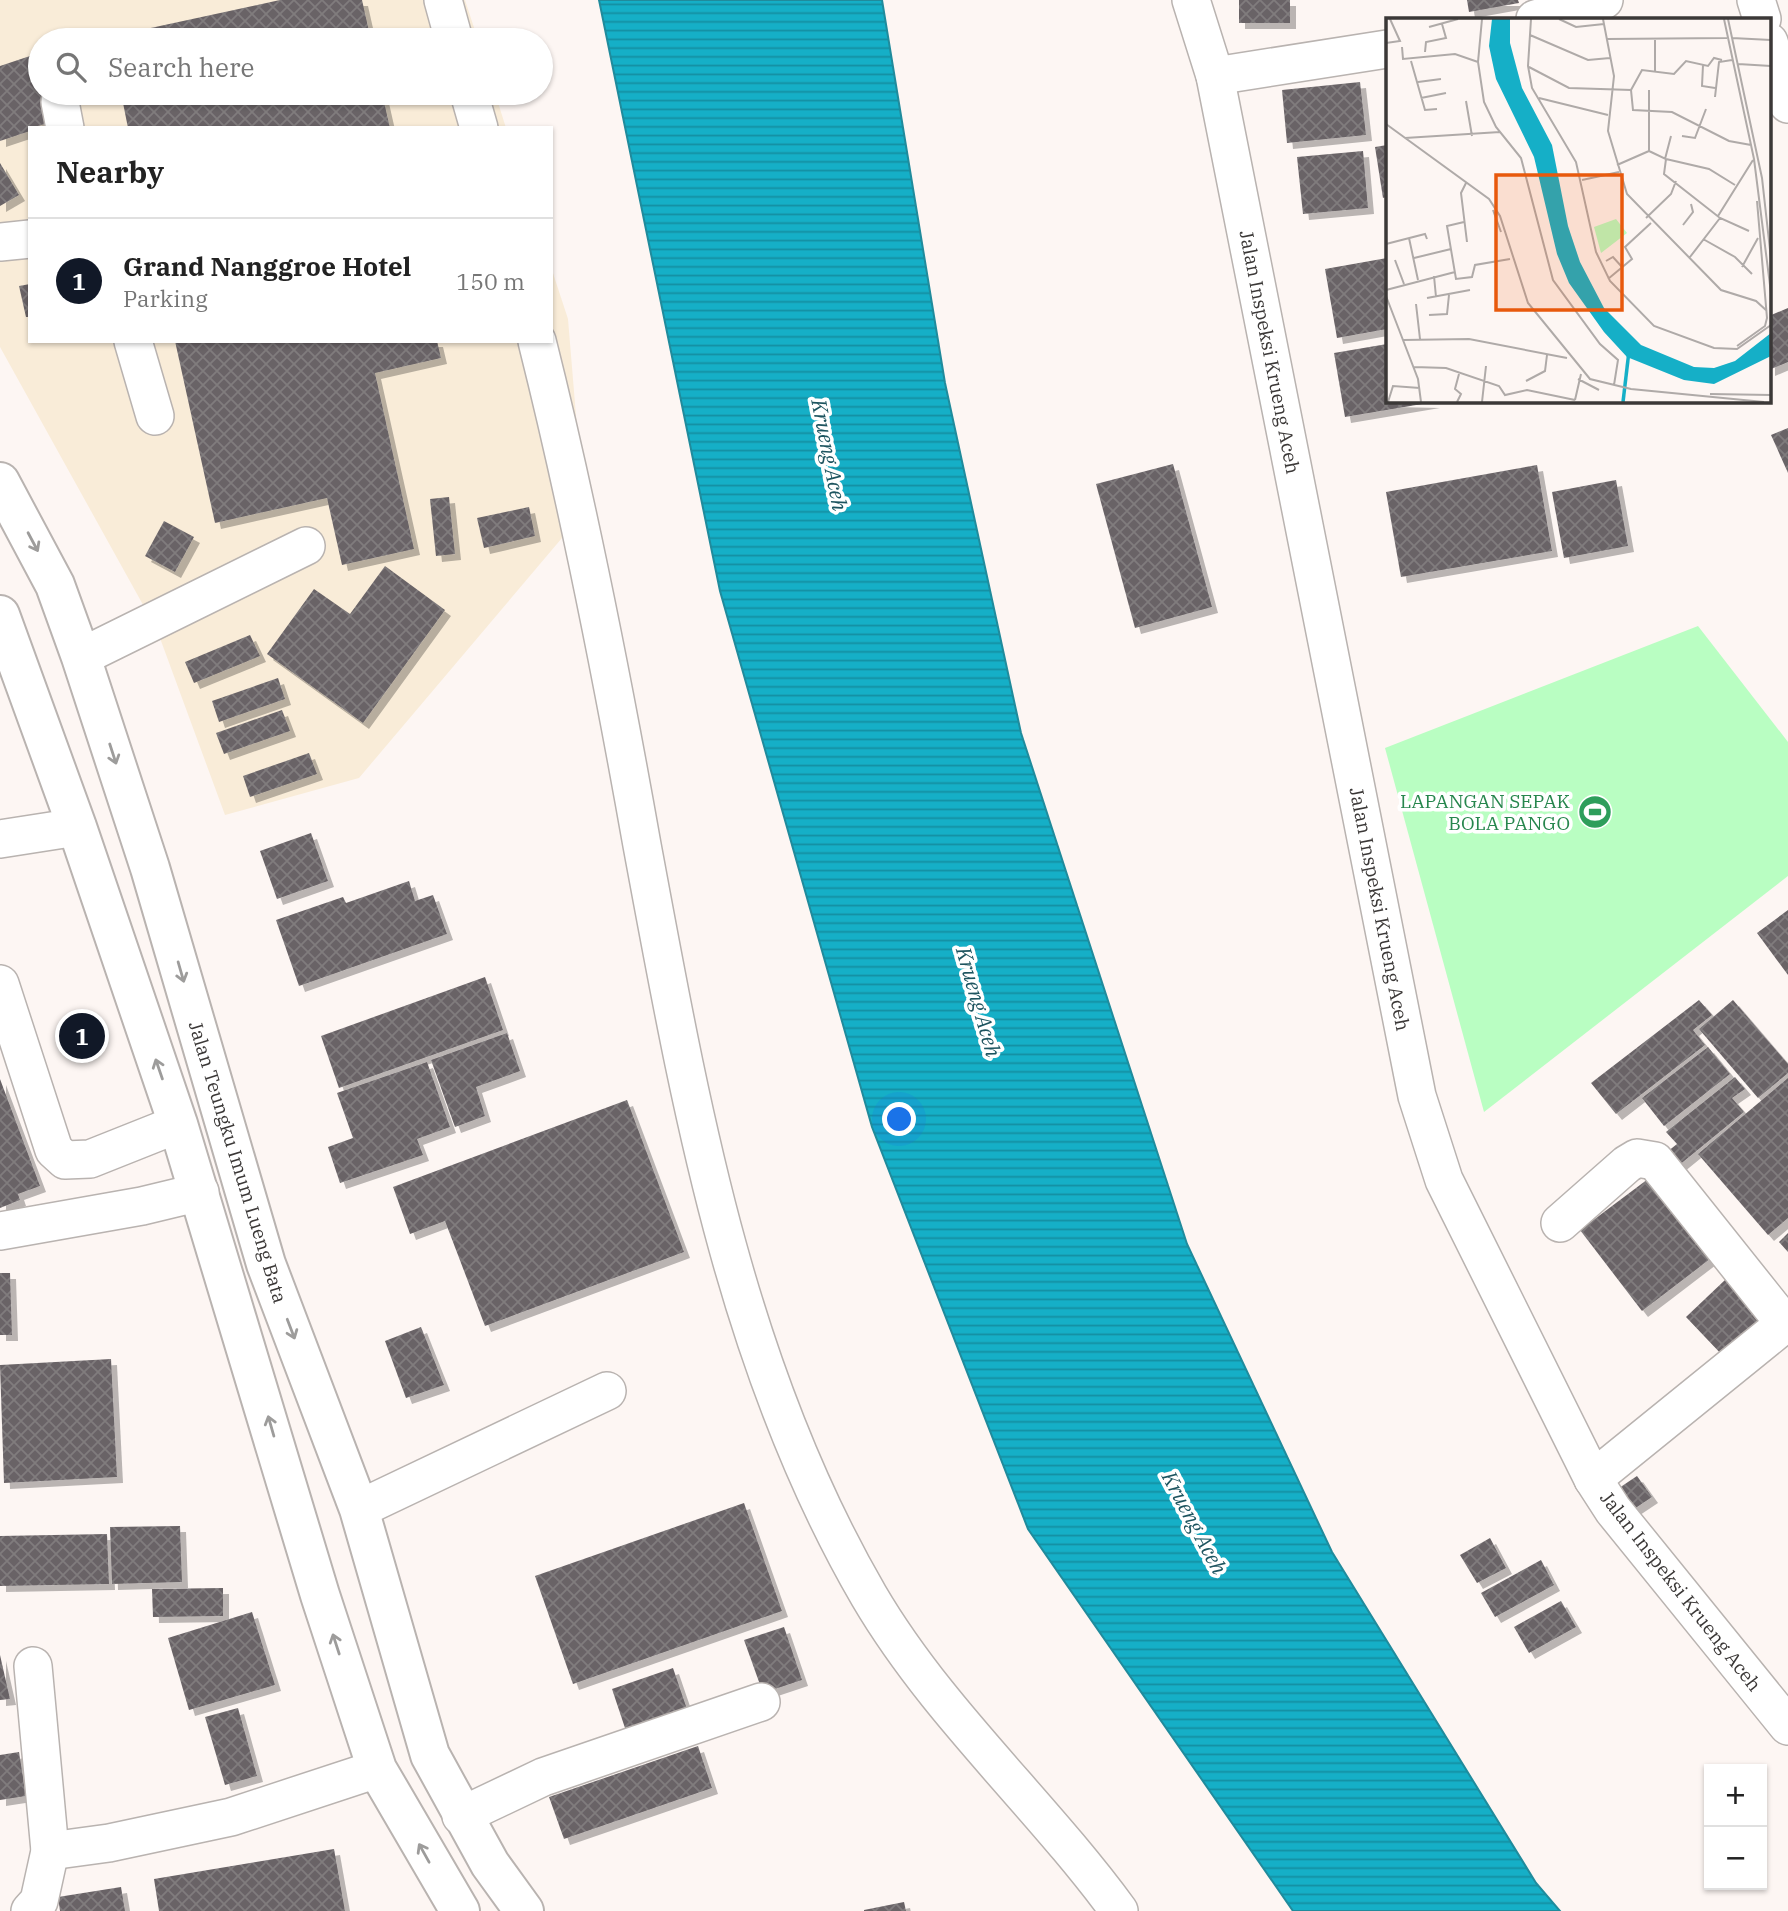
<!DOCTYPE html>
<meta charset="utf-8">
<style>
:root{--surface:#fff;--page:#f2f2f2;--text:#222;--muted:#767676;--line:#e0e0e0;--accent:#111827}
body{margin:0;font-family:"IBM Plex Serif",serif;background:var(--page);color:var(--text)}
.controls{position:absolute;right:21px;bottom:21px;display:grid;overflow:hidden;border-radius:0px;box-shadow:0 2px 5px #0004}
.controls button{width:63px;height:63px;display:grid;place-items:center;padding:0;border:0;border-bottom:2px solid var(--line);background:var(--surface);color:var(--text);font:35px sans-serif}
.you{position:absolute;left:900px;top:1120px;width:24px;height:24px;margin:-18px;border:5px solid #fff;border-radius:50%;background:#1a73e8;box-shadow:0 0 0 10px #1a73e833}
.badge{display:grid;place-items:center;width:46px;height:46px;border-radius:50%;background:var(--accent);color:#fff;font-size:23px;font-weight:700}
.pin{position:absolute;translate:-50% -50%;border:4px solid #fff;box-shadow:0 2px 7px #0006}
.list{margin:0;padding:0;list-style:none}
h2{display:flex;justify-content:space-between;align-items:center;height:91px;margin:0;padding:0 28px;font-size:30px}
h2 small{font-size:23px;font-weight:400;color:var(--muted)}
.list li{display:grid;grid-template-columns:46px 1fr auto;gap:21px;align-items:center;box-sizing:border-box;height:126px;padding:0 28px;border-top:2px solid var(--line)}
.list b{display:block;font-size:26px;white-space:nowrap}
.list p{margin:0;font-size:23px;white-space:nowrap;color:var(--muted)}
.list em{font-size:23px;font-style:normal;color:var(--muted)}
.icon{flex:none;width:38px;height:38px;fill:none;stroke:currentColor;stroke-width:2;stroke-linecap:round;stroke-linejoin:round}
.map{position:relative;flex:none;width:1788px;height:1911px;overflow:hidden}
.search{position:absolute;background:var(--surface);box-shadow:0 2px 5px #0004;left:28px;top:28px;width:525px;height:77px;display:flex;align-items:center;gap:18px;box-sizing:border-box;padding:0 24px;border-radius:38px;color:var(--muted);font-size:26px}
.panel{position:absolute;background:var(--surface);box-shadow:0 2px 5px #0004;left:28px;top:126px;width:525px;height:217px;border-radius:0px}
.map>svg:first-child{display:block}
.industrial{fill:#f9ecd8}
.pitch{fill:#b9fec2}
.water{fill:url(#water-rules);stroke:#208b9c;stroke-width:2}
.building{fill:url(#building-cross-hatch);filter:url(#shadow)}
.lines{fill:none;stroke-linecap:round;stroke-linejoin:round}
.minor-casing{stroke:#b9b3b0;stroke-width:40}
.highway-casing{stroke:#b9b3b0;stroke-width:42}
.minor{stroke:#fff;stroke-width:37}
.highway{stroke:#fff;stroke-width:38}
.oneway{stroke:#9d9c9b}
.labels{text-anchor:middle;stroke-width:7;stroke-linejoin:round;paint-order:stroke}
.street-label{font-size:19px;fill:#3b3837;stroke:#fff}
.leisure-label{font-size:19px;fill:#27864d;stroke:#fff;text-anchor:end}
.water-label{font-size:21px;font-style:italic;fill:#1d545f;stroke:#fff}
.inset-river{fill:none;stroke:#15afc7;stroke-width:3.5}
.inset-road{fill:none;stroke:#afaaa8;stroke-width:2}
.view{fill:#e8590c;fill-opacity:0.15;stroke:#e8590c;stroke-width:3.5}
.inset-edge{fill:none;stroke:#3b3837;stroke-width:3.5}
</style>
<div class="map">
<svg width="1788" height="1911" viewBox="0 0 1788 1911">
<defs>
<pattern id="water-rules" width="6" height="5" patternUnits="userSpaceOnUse" patternTransform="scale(1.75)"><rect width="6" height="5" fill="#15afc7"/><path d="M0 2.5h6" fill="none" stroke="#148fa2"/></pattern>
<pattern id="building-cross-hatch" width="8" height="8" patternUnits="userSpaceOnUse" patternTransform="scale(1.75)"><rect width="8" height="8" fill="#696366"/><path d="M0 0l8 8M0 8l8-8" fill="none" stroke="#807b7d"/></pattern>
<filter id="shadow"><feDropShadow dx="6" dy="6" stdDeviation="0" flood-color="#0004"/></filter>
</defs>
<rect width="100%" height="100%" fill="#fdf6f3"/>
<polygon class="industrial" points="0,0 465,0 478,40 40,40 40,93 495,93 506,128 30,128 30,341 551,341 551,267 568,319 584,512 359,778 225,815 157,630 0,347"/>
<polygon class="pitch" points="1698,626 1788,742 1788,876 1484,1112 1385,748"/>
<polygon class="water" points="599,0 882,0 945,383 1021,733 1187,1244 1332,1552 1536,1883 1560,1911 1293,1911 1028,1529 872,1127 720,591"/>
<g class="building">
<polygon points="280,0 362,0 371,40 109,40 109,37"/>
<rect x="1239" y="0" width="51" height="23"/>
<polygon points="1467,0 1518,0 1519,3 1469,12"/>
<polygon points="39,53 40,93 52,93 61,120 30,128 30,131 0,141 0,66"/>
<polygon points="1360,82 1366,135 1287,143 1282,90"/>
<polygon points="121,93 382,93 390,128 128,128"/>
<polygon points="1387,145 1387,197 1383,198 1375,147"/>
<polygon points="1363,151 1368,208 1303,214 1297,157"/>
<polygon points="0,163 19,195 0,206"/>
<polygon points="1387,258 1387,329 1337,338 1325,269"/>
<polygon points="30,284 30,317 26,317 19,286"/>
<polygon points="1788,308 1788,362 1769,370 1769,316"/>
<polygon points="175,341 437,341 441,358 375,373 414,549 342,565 327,498 215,523"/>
<polygon points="1387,344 1387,401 1434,402 1345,417 1334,353"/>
<polygon points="1788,428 1788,473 1771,435"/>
<polygon points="1173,464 1212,607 1135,628 1096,484"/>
<polygon points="1537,465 1552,551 1401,577 1386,492"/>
<polygon points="1616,480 1628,546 1564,558 1552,492"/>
<polygon points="449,497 455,554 436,556 430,499"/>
<polygon points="529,507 535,536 484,548 477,518"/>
<polygon points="164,521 194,537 175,572 145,556"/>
<polygon points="385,566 445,610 363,723 267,654 314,589 350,614"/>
<polygon points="250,635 260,656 194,683 185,662"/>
<polygon points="278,678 285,699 219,722 212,701"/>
<polygon points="282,710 290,731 224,754 216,733"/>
<polygon points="309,753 317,774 250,797 243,776"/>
<polygon points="311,833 328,881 277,899 260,851"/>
<polygon points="409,881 415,901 433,895 447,934 299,986 276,920 343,897 346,903"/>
<polygon points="1788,910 1788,975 1757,933"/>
<polygon points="485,977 503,1030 339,1088 321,1036"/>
<polygon points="1699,1000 1712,1015 1693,1030 1705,1045 1616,1114 1591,1083"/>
<polygon points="1733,1000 1788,1064 1788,1073 1758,1098 1699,1029"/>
<polygon points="507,1033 520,1071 476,1087 485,1116 455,1127 431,1060"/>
<polygon points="1708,1047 1730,1074 1664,1126 1642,1098"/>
<polygon points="427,1062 450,1127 417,1139 423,1155 340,1183 328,1147 353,1138 337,1093"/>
<polygon points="1735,1077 1745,1089 1732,1098 1744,1112 1678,1166 1667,1152 1677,1144 1666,1132"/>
<polygon points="1788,1078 1788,1218 1768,1235 1698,1154"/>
<polygon points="0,1079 40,1186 18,1194 20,1200 0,1208"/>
<polygon points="627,1100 684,1252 485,1326 445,1221 410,1234 393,1187"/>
<polygon points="1648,1179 1710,1259 1642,1311 1580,1230"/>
<polygon points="1788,1233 1788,1252 1779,1242"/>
<polygon points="0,1273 10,1273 12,1335 0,1335"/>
<polygon points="1725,1280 1765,1321 1725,1358 1686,1317"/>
<polygon points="421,1327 444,1385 406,1398 385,1341"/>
<polygon points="111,1359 117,1477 4,1483 0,1365"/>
<polygon points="1637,1476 1652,1497 1628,1513 1613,1492"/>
<polygon points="744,1503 782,1611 573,1684 535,1576"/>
<polygon points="180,1526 182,1582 112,1584 110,1527"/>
<polygon points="107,1534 109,1584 0,1586 0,1536"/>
<polygon points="1490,1538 1506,1568 1477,1583 1460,1555"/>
<polygon points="1541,1560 1554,1585 1495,1617 1481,1593"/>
<polygon points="223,1588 223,1616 153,1617 152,1589"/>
<polygon points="1561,1601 1576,1627 1529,1653 1514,1627"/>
<polygon points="252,1612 275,1685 189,1710 168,1638"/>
<polygon points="784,1627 802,1680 763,1693 744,1640"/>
<polygon points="0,1655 10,1699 0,1700"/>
<polygon points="673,1668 689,1715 628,1737 612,1689"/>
<polygon points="238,1708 257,1776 225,1785 205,1717"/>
<polygon points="698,1746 712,1788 564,1839 549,1797"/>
<polygon points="19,1752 26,1796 0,1800 0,1755"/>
<polygon points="334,1849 345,1911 159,1911 154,1879"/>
<polygon points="121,1887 125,1911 60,1911 58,1897"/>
<polygon points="904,1902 906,1911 864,1911 864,1910"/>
</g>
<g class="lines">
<g class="minor-casing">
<g id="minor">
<polyline points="443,0 454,40"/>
<polyline points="1191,0 1215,76 1417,1096 1444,1180 1593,1479 1613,1510 1788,1726"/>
<polyline points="1756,0 1762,19"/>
<polyline points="1535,19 1604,0"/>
<polyline points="1769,42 1788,104"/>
<polyline points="1215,76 1387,49"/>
<polyline points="469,93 479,128"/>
<polyline points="60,102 65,128"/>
<polyline points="0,242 30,239"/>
<polyline points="133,341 155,416"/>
<path d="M537,341C579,508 612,676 642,845C690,1102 735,1366 869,1596C937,1712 1040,1803 1119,1911"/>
<polyline points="81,657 306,546"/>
<polyline points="0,839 77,827"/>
<polyline points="0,984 54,1150 65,1160 90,1159 178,1124"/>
<polyline points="1560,1223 1627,1164 1637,1158 1655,1161 1785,1324"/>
<polyline points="0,1231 142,1206 200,1192"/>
<polyline points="1593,1479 1788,1321"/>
<polyline points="359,1509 607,1391"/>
<polyline points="461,1816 543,1777 761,1702"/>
<polyline points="50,1851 109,1843 231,1817 377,1769"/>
<polyline points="30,1911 39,1901 50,1851 33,1666"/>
</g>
</g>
<g class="highway-casing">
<g id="highway">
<polyline points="0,482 55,585 81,657 150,868 266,1264 359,1509 430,1755 490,1864 524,1911"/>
<polyline points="0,615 77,827 178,1124 320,1595 377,1769 460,1911"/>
</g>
</g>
<use href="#minor" class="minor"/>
<use href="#highway" class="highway"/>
</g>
<defs><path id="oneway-shaft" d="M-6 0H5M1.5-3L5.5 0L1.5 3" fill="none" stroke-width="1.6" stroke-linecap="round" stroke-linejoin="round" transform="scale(1.75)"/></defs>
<g class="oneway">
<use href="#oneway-shaft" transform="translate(33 542) rotate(62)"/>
<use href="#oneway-shaft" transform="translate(113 754) rotate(72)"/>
<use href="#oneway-shaft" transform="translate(181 972) rotate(74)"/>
<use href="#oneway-shaft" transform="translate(159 1069) rotate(-109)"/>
<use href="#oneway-shaft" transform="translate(291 1329) rotate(69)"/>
<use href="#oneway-shaft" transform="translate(271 1426) rotate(-106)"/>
<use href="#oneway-shaft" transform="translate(336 1644) rotate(-108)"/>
<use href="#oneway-shaft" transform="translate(424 1853) rotate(-119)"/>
</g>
<defs>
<g id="stadium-disc" transform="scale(1.75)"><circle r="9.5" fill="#2e9e5b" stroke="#fff"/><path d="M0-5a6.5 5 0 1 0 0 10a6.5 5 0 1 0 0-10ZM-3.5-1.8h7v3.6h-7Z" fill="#fff"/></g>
</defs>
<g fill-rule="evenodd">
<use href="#stadium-disc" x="1595" y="812"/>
</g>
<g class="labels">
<g class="street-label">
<text transform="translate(1270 352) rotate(79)" y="7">Jalan Inspeksi Krueng Aceh</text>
<text transform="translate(1380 909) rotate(79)" y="7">Jalan Inspeksi Krueng Aceh</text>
<text transform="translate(238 1162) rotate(73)" y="7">Jalan Teungku Imum Lueng Bata</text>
<text transform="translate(1681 1591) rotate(52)" y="7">Jalan Inspeksi Krueng Aceh</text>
</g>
<g class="leisure-label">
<text x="1570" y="808">LAPANGAN SEPAK<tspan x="1570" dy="22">BOLA PANGO</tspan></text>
</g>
<g class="water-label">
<text transform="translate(829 455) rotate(79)" y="7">Krueng Aceh</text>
<text transform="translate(978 1002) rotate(74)" y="7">Krueng Aceh</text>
<text transform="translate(1194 1523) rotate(62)" y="7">Krueng Aceh</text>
</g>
</g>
<g transform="translate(1386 18)">
<rect width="385" height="385" fill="#fdf6f3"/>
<path d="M230,201L241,215L215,235L208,209Z" fill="#b9fec2"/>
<path d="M106,1H124V25L136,70L166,127L182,208L194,244L218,290L255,327L308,349L328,350L349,343L385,315V338L328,366L298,362L241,339L218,314L183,265L171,236L148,139L110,61L103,28Z" fill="#15afc7"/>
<path class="inset-river" d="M237,384L243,333"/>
<path class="inset-road" d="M96,1L92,44L98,84L110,109L135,140L167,262L214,326L232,342L228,367M145,1L142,48L146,70L190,144L210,234L224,263L268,308L328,330L351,331L385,307M173,1L190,9L218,6M217,1L228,58L222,113L241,176L335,272L370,283L381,293M338,1L368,141L385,275M342,1L376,160L385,241M43,9L72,1M144,17L202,42L224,40M346,20L385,22M221,21L341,20M0,25L14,23L4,1M16,29L17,41L69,36L92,44M39,34L40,24L60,20L56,6M25,43L39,92L51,91M352,46L385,48M317,47L316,68L329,70M143,49L183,70L245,72L247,92L286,94L343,123L365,127M269,53V20M32,64L55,61M245,72L256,52L288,56L300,43L322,48L328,40L336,42M263,72V133L280,141L278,156L334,200L363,213M329,79L333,44L346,42M35,80L60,75M153,80L222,97M80,83L86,118M0,106L103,181L114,198L142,285L204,361L245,371L378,384M296,118L309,120L320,91M19,120L114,114M279,141L285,118M280,141L323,151L349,167M231,147L263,133M196,162L233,154M80,165L75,175L81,224M107,192L115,214M332,198L367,142M260,200L285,176L290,163M78,204L61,208L70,261L86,259L89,247L124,241M297,207L307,194L305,186M23,220L32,262M317,221L349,239L366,256M0,226L39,216L41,221M304,239L334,200M28,240L65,231M9,242L18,266M220,243L227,239L236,249M356,249L372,220M48,258L50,279M222,261L246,241L239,229L265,205M0,272L69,254M0,278L32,361L35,384M41,280L84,272M30,286L34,321M43,297L61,296L63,277M17,322L83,321L181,340M351,328L379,308L381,300L371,183M28,349L60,350L113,368L119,377L141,372L189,382M192,361L213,372M140,363L159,353L161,337M324,376L385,377M189,382L195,356M2,384L7,368L34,370M71,384L75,376L69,371L73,356M96,384L100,348"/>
<path class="view" d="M110,157H236V292H110Z"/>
<rect width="385" height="385" class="inset-edge"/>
</g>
</svg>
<div class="controls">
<button>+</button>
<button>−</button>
</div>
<div class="you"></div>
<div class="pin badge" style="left:82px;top:1036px">1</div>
<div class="search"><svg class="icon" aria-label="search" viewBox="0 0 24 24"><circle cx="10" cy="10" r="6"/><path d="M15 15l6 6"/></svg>Search here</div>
<section class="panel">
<h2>Nearby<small></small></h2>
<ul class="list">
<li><span class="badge">1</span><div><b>Grand Nanggroe Hotel</b><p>Parking</p></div><em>150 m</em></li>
</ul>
</section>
</div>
